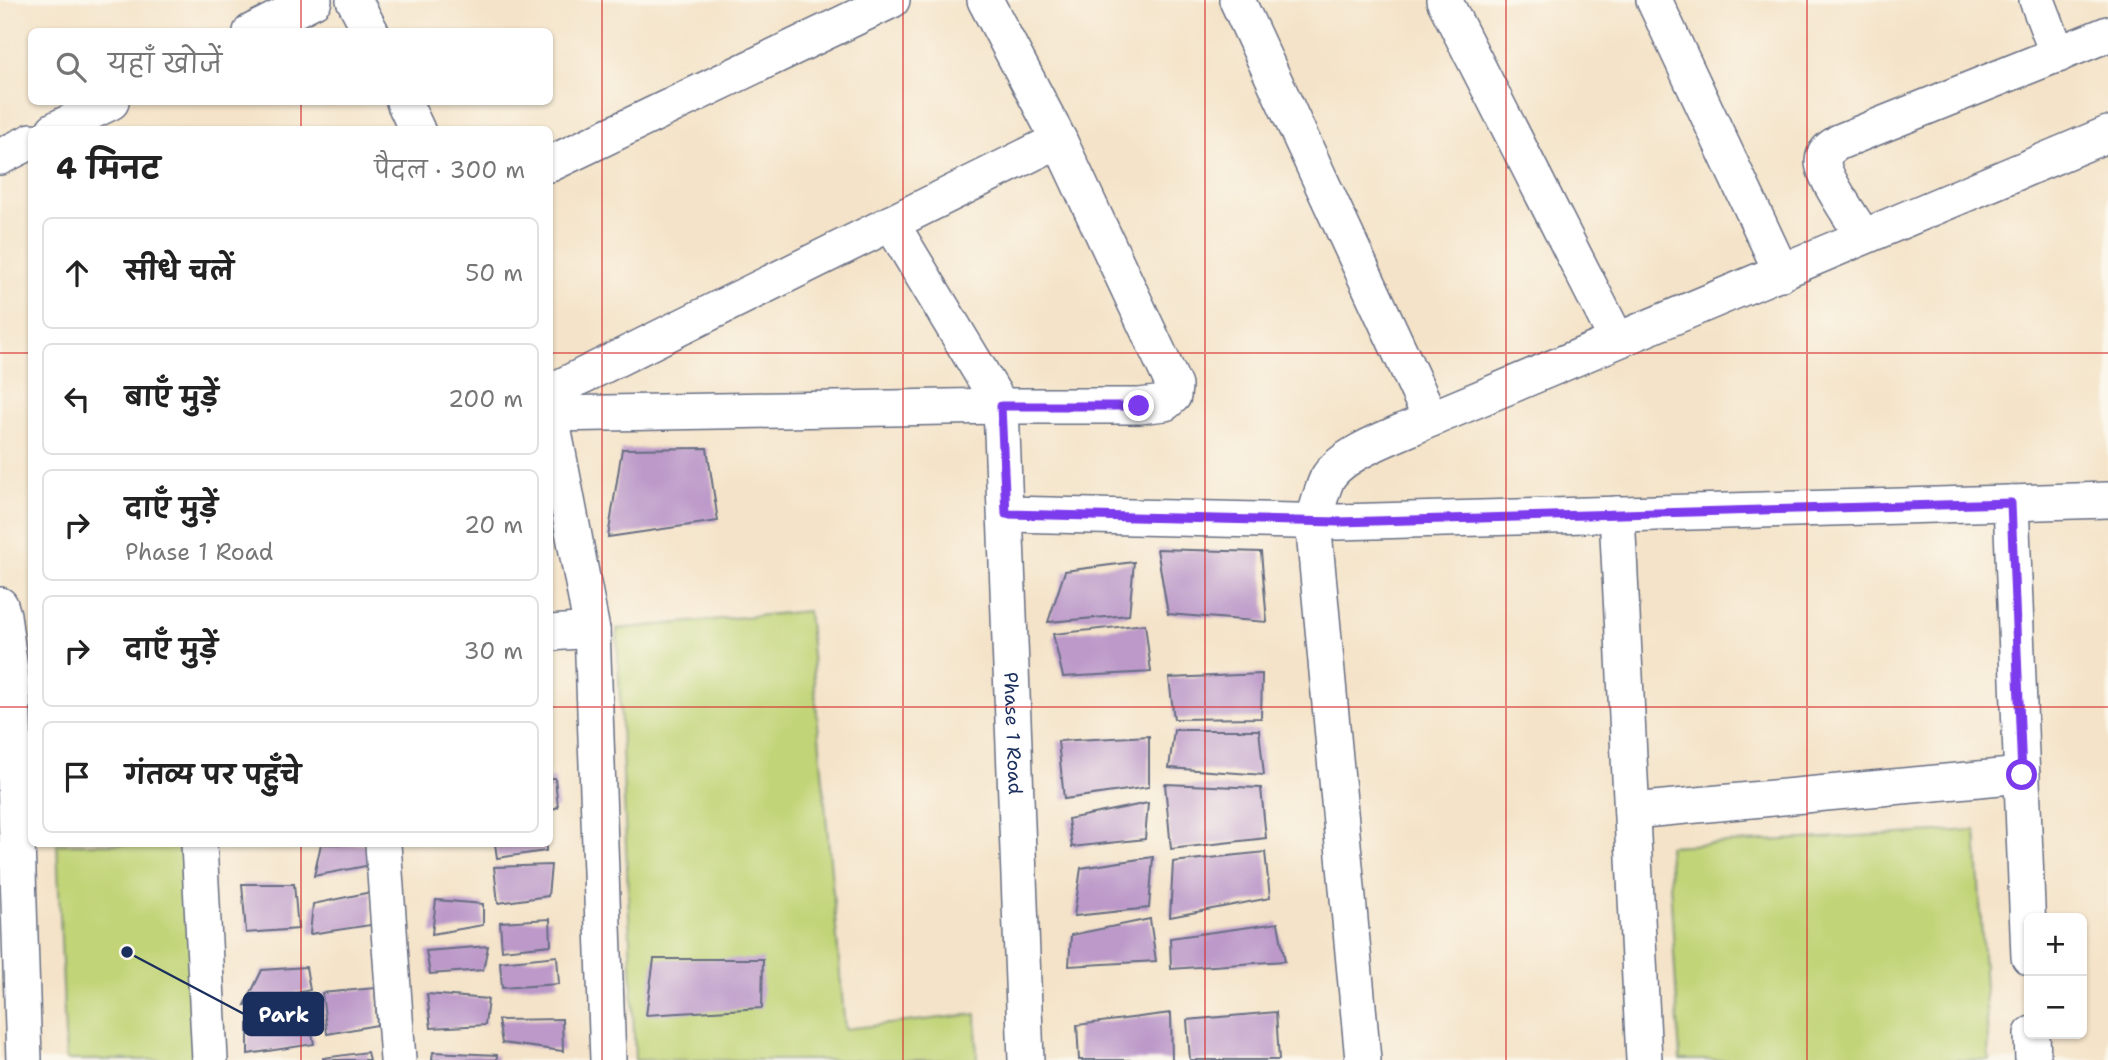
<!DOCTYPE html>
<html lang="hi">
<meta charset="utf-8">
<style>
:root{--surface:#fff;--page:#f6f6f6;--text:#222;--muted:#767676;--line:#e0e0e0}
body{margin:0;font-family:"Shantell Sans","Playpen Sans Deva",sans-serif;background:var(--page);color:var(--text)}
.controls{position:absolute;right:21px;bottom:21px;display:grid;overflow:hidden;border-radius:10px;box-shadow:0 2px 5px #0004}
.controls button{width:63px;height:63px;display:grid;place-items:center;padding:0;border:0;border-bottom:2px solid var(--line);background:var(--surface);color:var(--text);font:35px sans-serif}
.stop{position:absolute;width:21px;height:21px;margin:-16px;border:5px solid #7c3aed;border-radius:50%;background:#fff}
.stop.end{background:#7c3aed;border-color:#fff;box-shadow:0 2px 7px #0008}
.list{margin:0;padding:0;list-style:none}
h2{display:flex;justify-content:space-between;align-items:center;height:91px;margin:0;padding:0 28px;font-size:30px}
h2 small{font-size:23px;font-weight:400;color:var(--muted)}
.list li{display:grid;grid-template-columns:46px 1fr auto;gap:21px;align-items:center;box-sizing:border-box;height:112px;margin:0 14px 14px;padding:0 14px;border:2px solid var(--line);border-radius:10px}
.list b{display:block;font-size:26px;white-space:nowrap}
.list p{margin:0;font-size:23px;white-space:nowrap;color:var(--muted)}
.list em{font-size:23px;font-style:normal;color:var(--muted)}
.icon{flex:none;width:38px;height:38px;fill:none;stroke:currentColor;stroke-width:2;stroke-linecap:round;stroke-linejoin:round}
.map{position:relative;flex:none;width:2108px;height:1060px;overflow:hidden}
.search{position:absolute;background:var(--surface);box-shadow:0 2px 5px #0004;left:28px;top:28px;width:525px;height:77px;display:flex;align-items:center;gap:18px;box-sizing:border-box;padding:0 24px;border-radius:10px;color:var(--muted);font-size:26px}
.panel{position:absolute;background:var(--surface);box-shadow:0 2px 5px #0004;left:28px;top:126px;width:525px;height:721px;border-radius:10px}
.map>svg:first-child{display:block}
.green{fill:#c1d477;stroke:#6e826a;stroke-width:2}
.building{fill:#bc99c9}
.lines{fill:none;stroke-linecap:round;stroke-linejoin:round}
.street-casing{stroke:#676e83;stroke-width:38}
.street{stroke:#fff;stroke-width:35}
.route{stroke:#7c3aed;stroke-width:9}
.grid{fill:none;stroke:#d62828;stroke-width:2;stroke-opacity:0.55}
.labels{text-anchor:middle;stroke-width:7;stroke-linejoin:round;paint-order:stroke}
.street-label{font-size:19px;fill:#1b2f5e;stroke:#fbf7ec}
.leader{fill:none;stroke:#1b2f5e;stroke-width:2.5}
.callout-dot{fill:#1b2f5e;stroke:#fbf7ec;stroke-width:2.5}
.callout{fill:#1b2f5e;stroke:#1b2f5e;stroke-width:2.5}
.callout-label{font-size:21px;text-anchor:middle;font-weight:bold;fill:#fff}
</style>
<div class="map">
<svg width="2108" height="1060" viewBox="0 0 2108 1060">
<rect width="100%" height="100%" fill="#fbf7ec"/>
<filter id="ink" filterUnits="userSpaceOnUse"><feTurbulence type="fractalNoise" baseFrequency=".0143" numOctaves="2"/><feDisplacementMap in="SourceGraphic" scale="14" xChannelSelector="R" yChannelSelector="G"/><feConvolveMatrix kernelMatrix="1 2 1 2 8 2 1 2 1" color-interpolation-filters="sRGB"/></filter>
<filter id="wash" filterUnits="userSpaceOnUse"><feTurbulence type="fractalNoise" baseFrequency=".00686" numOctaves="4" result="noise"/><feDisplacementMap in="SourceGraphic" scale="28" xChannelSelector="R" yChannelSelector="G"/><feGaussianBlur stdDeviation="1.57" result="paint"/><feColorMatrix in="noise" values="0 0 0 0 0 0 0 0 0 0 0 0 0 0 0 0 0 1.4 0 .05"/><feComposite in="paint" operator="in"/></filter>
<g filter="url(#wash)">
<rect width="100%" height="100%" fill="#f4e3c8"/>
<g class="green">
<polygon points="808,611 845,1029 976,1014 977,1060 635,1060 617,629"/>
<polygon points="1976,830 1989,1060 1680,1060 1668,846"/>
<polygon points="57,844 188,844 198,1060 66,1060"/>
</g>
<g id="blocks">
<g class="building">
<polygon points="707,448 718,521 608,537 622,449"/>
<polygon points="1157,549 1261,552 1267,622 1168,614"/>
<polygon points="1134,562 1129,615 1048,622 1065,571"/>
<polygon points="1145,624 1151,672 1063,677 1053,634"/>
<polygon points="1262,674 1261,718 1174,719 1169,678"/>
<polygon points="1174,730 1259,730 1264,775 1169,768"/>
<polygon points="1149,736 1149,787 1064,799 1058,741"/>
<polygon points="550,778 555,778 558,807 550,810"/>
<polygon points="1165,784 1261,788 1266,838 1171,849"/>
<polygon points="1148,803 1145,839 1072,847 1068,819"/>
<polygon points="321,844 372,844 371,865 314,876"/>
<polygon points="495,844 546,844 546,851 497,858"/>
<polygon points="1265,852 1270,898 1170,917 1173,862"/>
<polygon points="1153,857 1149,908 1074,916 1081,868"/>
<polygon points="551,865 548,896 498,903 494,867"/>
<polygon points="242,884 294,884 298,929 246,933"/>
<polygon points="371,892 371,925 310,934 313,904"/>
<polygon points="436,900 483,904 483,925 432,934"/>
<polygon points="550,919 551,945 502,950 500,922"/>
<polygon points="1150,919 1156,961 1069,966 1071,935"/>
<polygon points="1278,923 1285,961 1171,969 1170,938"/>
<polygon points="488,946 483,970 430,974 426,951"/>
<polygon points="557,956 559,984 502,988 500,962"/>
<polygon points="654,959 763,959 762,1008 646,1015"/>
<polygon points="306,967 310,990 245,1005 262,970"/>
<polygon points="375,988 377,1025 327,1034 322,993"/>
<polygon points="427,994 488,999 485,1025 431,1028"/>
<polygon points="1276,1012 1279,1060 1190,1060 1187,1020"/>
<polygon points="1171,1013 1172,1060 1079,1060 1077,1025"/>
<polygon points="309,1016 314,1044 248,1054 248,1024"/>
<polygon points="562,1019 563,1051 502,1043 498,1020"/>
<polygon points="367,1052 369,1060 323,1060 323,1058"/>
<polygon points="433,1052 497,1055 497,1060 432,1060"/>
</g>
</g>
</g>
<g filter="url(#ink)">
<use href="#blocks" fill-opacity="0" stroke="#676e83" stroke-width="2"/>
<g class="lines">
<g class="street-casing">
<g id="street">
<polyline points="354,0 371,32"/>
<polyline points="1237,0 1431,419"/>
<polyline points="1444,0 1617,340"/>
<polyline points="1654,0 1782,273"/>
<polyline points="2037,0 2058,55"/>
<polyline points="251,32 314,0"/>
<polyline points="404,102 417,130"/>
<polyline points="54,130 111,102"/>
<polyline points="0,157 32,141"/>
<polyline points="550,164 892,0"/>
<path id="s1" d="M891,223L1001,406L1026,1060"/>
<path d="M1863,236C1854,221 1823,177 1823,162C1823,152 1831,147 1839,142L2108,34"/>
<polyline points="550,392 1059,140 985,0"/>
<polyline points="550,411 592,630 608,1060"/>
<polyline points="551,414 1001,406 1139,406 1165,403 1173,396 1174,386 1059,140"/>
<polyline points="2011,503 2029,957"/>
<polyline points="1006,514 1339,522 2108,500"/>
<polyline points="1617,514 1644,1060"/>
<polyline points="0,605 3,615 12,685 24,1060"/>
<polyline points="550,633 592,630"/>
<polyline points="1632,811 2022,775"/>
<polyline points="199,844 210,1060"/>
<polyline points="383,844 398,1060"/>
<polyline points="2032,1034 2033,1060"/>
<path d="M1363,1060L1313,521C1318,508 1321,492 1327,479C1341,452 1404,432 1431,419L2108,134"/>
</g>
</g>
<use href="#street" class="street"/>
</g>
</g>
<g class="lines" filter="url(#ink)">
<polyline class="route" points="1139,406 1001,406 1006,514 1339,522 2011,503 2022,775"/>
</g>
<path class="grid" d="M301,0V32M602,0V1060M903,0V1060M1205,0V1060M1506,0V1060M1807,0V1060M301,102V130M0,353H32M550,353H2108M0,707H32M550,707H2108M301,844V1060"/>
<g class="labels">
<g class="street-label">
<text dy="7" stroke="none"><textPath href="#s1" startOffset="541">Phase 1 Road</textPath></text>
</g>
</g>
<path class="leader" d="M127 952L244 1014"/>
<circle class="callout-dot" cx="127" cy="952" r="7"/>
<rect class="callout" x="244" y="993" width="79" height="42" rx="7"/>
<g class="callout-label">
<text x="284" y="1022">Park</text>
</g>
</svg>
<div class="controls">
<button>+</button>
<button>−</button>
</div>
<div class="stop" style="left:2022px;top:775px"></div>
<div class="stop end" style="left:1139px;top:406px"></div>
<div class="search"><svg class="icon" aria-label="search" viewBox="0 0 24 24"><circle cx="10" cy="10" r="6"/><path d="M15 15l6 6"/></svg>यहाँ खोजें</div>
<section class="panel">
<h2>4 मिनट<small>पैदल · 300 m</small></h2>
<ul class="list">
<li><svg class="icon" aria-label="ahead" viewBox="0 0 24 24"><path d="M12 20V5M6 11l6-6 6 6"/></svg><div><b>सीधे चलें</b></div><em>50 m</em></li>
<li><svg class="icon" aria-label="left" viewBox="0 0 24 24"><path d="M17 20v-9H6M10 6l-5 5 5 5"/></svg><div><b>बाएँ मुड़ें</b></div><em>200 m</em></li>
<li><svg class="icon" aria-label="right" viewBox="0 0 24 24"><path d="M7 20v-9h11M14 6l5 5-5 5"/></svg><div><b>दाएँ मुड़ें</b><p>Phase 1 Road</p></div><em>20 m</em></li>
<li><svg class="icon" aria-label="right" viewBox="0 0 24 24"><path d="M7 20v-9h11M14 6l5 5-5 5"/></svg><div><b>दाएँ मुड़ें</b></div><em>30 m</em></li>
<li><svg class="icon" aria-label="arrive" viewBox="0 0 24 24"><path d="M6 21V4h12l-3 4 3 4H6"/></svg><div><b>गंतव्य पर पहुँचे</b></div></li>
</ul>
</section>
</div>
